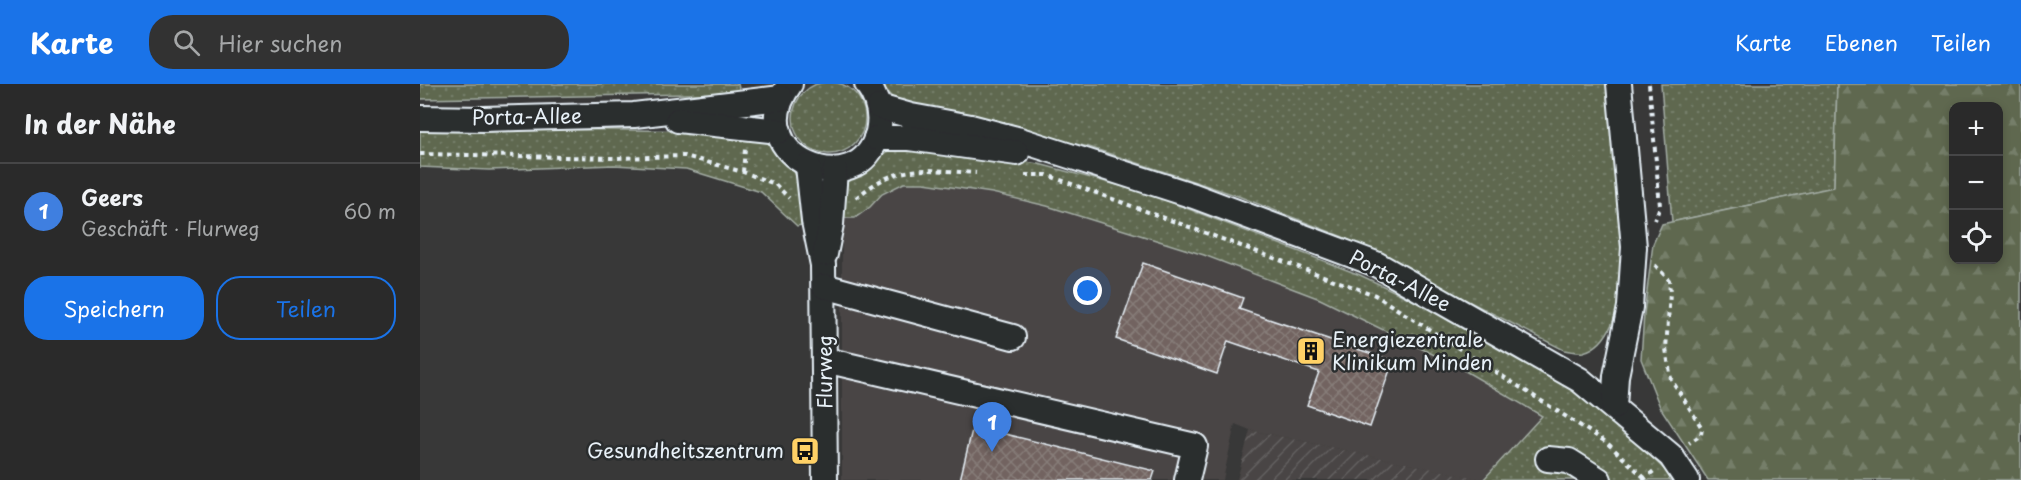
<!DOCTYPE html>
<html lang="de">
<meta charset="utf-8">
<style>
:root{--surface:#2a2a2a;--page:#323232;--text:#f1f3f6;--muted:#a5a7a8;--line:#464647;--accent:#1a73e8}
body{margin:0;font-family:"Playpen Sans",sans-serif;background:var(--page);color:var(--text)}
.controls{position:absolute;right:18px;top:18px;display:grid;overflow:hidden;border-radius:12px;box-shadow:0 3px 9px #0003}
.controls button{width:54px;height:54px;display:grid;place-items:center;padding:0;border:0;border-bottom:2px solid var(--line);background:var(--surface);color:var(--text);font:30px sans-serif}
.you{position:absolute;left:668px;top:207px;width:21px;height:21px;margin:-15px;border:4px solid #fff;border-radius:50%;background:#1a73e8;box-shadow:0 0 0 9px #1a73e833}
.badge{display:grid;place-items:center;width:39px;height:39px;border-radius:50%;background:var(--accent);color:#fff;font-size:20px;font-weight:700}
.pin{position:absolute;translate:-50% -50px;filter:drop-shadow(0 2px 3px #0008)}
.pin::after{content:'';position:absolute;top:32px;width:21px;height:18px;background:inherit;clip-path:polygon(0 0,100% 0,50% 100%)}
.list{margin:0;padding:0;list-style:none}
h2{display:flex;justify-content:space-between;align-items:center;height:78px;margin:0;padding:0 24px;font-size:26px}
h2 small{font-size:20px;font-weight:400;color:var(--muted)}
.list li{display:grid;grid-template-columns:39px 1fr auto;gap:18px;align-items:center;box-sizing:border-box;height:96px;padding:0 24px;border-top:2px solid var(--line)}
.list b{display:block;font-size:22px;white-space:nowrap}
.list p{margin:0;font-size:20px;white-space:nowrap;color:var(--muted)}
.list em{font-size:20px;font-style:normal;color:var(--muted)}
.actions{display:flex;gap:12px;padding:18px 24px}
.actions a{flex:1;padding:14px 0;border:2px solid var(--accent);border-radius:24px;text-align:center;font-size:21px;color:var(--accent)}
.actions .main{background:var(--accent);color:#fff}
.icon{flex:none;width:33px;height:33px;fill:none;stroke:currentColor;stroke-width:2;stroke-linecap:round;stroke-linejoin:round}
.map{position:relative;flex:none;width:1601px;height:396px;overflow:hidden}
header{display:flex;align-items:center;gap:36px;box-sizing:border-box;height:84px;padding:0 30px;background:var(--accent);color:#fff}
header strong{font-size:28px}
nav{display:flex;gap:33px;margin-inline-start:auto;font-size:21px}
.search{width:420px;height:54px;background:var(--page);display:flex;align-items:center;gap:15px;box-sizing:border-box;padding:0 21px;border-radius:24px;color:var(--muted);font-size:22px}
main{display:flex}
aside{flex:1;background:var(--surface)}
.map>svg:first-child{display:block}
.built{fill:#494544}
.industrial{fill:url(#industrial-furrows)}
.grass{fill:url(#grass-dots);stroke:#a3aca4;stroke-width:1.5}
.forest{fill:url(#forest-firs);stroke:#a3aca4;stroke-width:1.5;fill-rule:evenodd}
.building{fill:url(#building-cross-hatch);stroke:#e8f1f8;stroke-width:1.5}
.lines{fill:none;stroke-linecap:round;stroke-linejoin:round}
.minor-casing{stroke:#e8f1f8;stroke-width:28}
.path{stroke:#e8f1f8;stroke-width:4;stroke-dasharray:4.5 4.5;stroke-linecap:butt}
.minor{stroke:#2a2d2e;stroke-width:24}
.labels{text-anchor:middle;stroke-width:5;stroke-linejoin:round;paint-order:stroke}
.street-label{font-size:20px;fill:#e8f1f8;stroke:#2a2d2e}
.poi-label{font-size:20px;fill:#e8f1f8;stroke:#2a2d2e;text-anchor:start}
</style>
<header>
<strong>Karte</strong>
<div class="search"><svg class="icon" aria-label="search" viewBox="0 0 24 24"><circle cx="10" cy="10" r="6"/><path d="M15 15l6 6"/></svg>Hier suchen</div>
<nav><a>Karte</a><a>Ebenen</a><a>Teilen</a></nav>
</header>
<main>
<aside>
<h2>In der Nähe<small></small></h2>
<ul class="list">
<li><span class="badge" style="background:#3f7fe0">1</span><div><b>Geers</b><p>Geschäft · Flurweg</p></div><em>60 m</em></li>
</ul>
<div class="actions"><a class="main">Speichern</a><a>Teilen</a></div>
</aside>
<div class="map">
<svg width="1601" height="396" viewBox="0 0 1601 396">
<defs>
<pattern id="industrial-furrows" width="10" height="10" patternUnits="userSpaceOnUse" patternTransform="scale(1.5)"><rect width="10" height="10" fill="#494544"/><path d="M-1 1l2-2M0 10L10 0M9 11l2-2" fill="none" stroke="#636060"/></pattern>
<pattern id="grass-dots" width="8" height="8" patternUnits="userSpaceOnUse" patternTransform="scale(1.5)"><rect width="8" height="8" fill="#5e684f"/><path d="M2 2h.1M6 6h.1" fill="none" stroke="#757e69" stroke-width="1.8" stroke-linecap="round"/></pattern>
<pattern id="forest-firs" width="22" height="20" patternUnits="userSpaceOnUse" patternTransform="scale(1.5)"><rect width="22" height="20" fill="#5e684f"/><path d="M5 1l3.5 6h-7zM16 11l3.5 6h-7z" fill="#757e69"/></pattern>
<pattern id="building-cross-hatch" width="8" height="8" patternUnits="userSpaceOnUse" patternTransform="scale(1.5)"><rect width="8" height="8" fill="#726460"/><path d="M0 0l8 8M0 8l8-8" fill="none" stroke="#867b78"/></pattern>
</defs>
<rect width="100%" height="100%" fill="#383838"/>
<filter id="ink" filterUnits="userSpaceOnUse"><feTurbulence type="fractalNoise" baseFrequency=".0167" numOctaves="2"/><feDisplacementMap in="SourceGraphic" scale="12" xChannelSelector="R" yChannelSelector="G"/><feConvolveMatrix kernelMatrix="1 2 1 2 8 2 1 2 1" color-interpolation-filters="sRGB"/></filter>
<g filter="url(#ink)">
<polygon class="built" points="484,99 504,99 572,109 627,122 784,171 900,215 1035,281 1123,332 1063,396 830,346 815,340 803,396 422,396 422,134 435,134 450,123 462,110"/>
<polygon class="industrial" points="830,346 1065,396 817,396"/>
<g class="grass">
<circle cx="409" cy="34" r="36"/>
<polygon points="0,0 318,0 320,9 0,15"/>
<path d="M460,0H1189L1203,197C1199,221 1192,261 1163,268C1157,269 1150,267 1144,266L923,153L818,112L669,63L477,19Z"/>
<polygon points="1241,0 1417,0 1414,103 1252,138"/>
<path d="M0,44L308,47C317,49 327,50 336,53C377,65 380,105 387,140L377,142L341,108L266,85L194,81L69,86L0,83Z"/>
<polygon points="479,64 524,66 619,80 727,109 940,191 1041,239 1143,298 1194,337 1247,388 1252,396 1063,396 1122,332 1035,281 900,215 784,171 627,122 572,109 504,99 484,99 462,110 450,123 435,134 422,134 424,103 430,93 459,70"/>
</g>
<path class="forest" d="M1417,0H1601V396H1288L1240,323L1221,275L1224,230L1233,160L1242,140L1414,103ZM1534,22H1578V176H1534Z"/>
<g class="building">
<polygon points="723,179 823,214 819,225 973,277 950,343 887,321 899,288 808,257 797,290 696,255"/>
<polygon points="553,342 735,387 732,396 540,396"/>
</g>
<g class="lines">
<g class="minor-casing">
<g id="minor">
<path d="M370,0C317,73 440,124 458,48C462,30 458,15 447,0"/>
<polyline points="459,23 491,32 551,43 597,55 774,112 956,180 1160,296 1251,372 1267,396"/>
<polyline points="0,34 64,35 214,31 361,14"/>
<polyline points="258,36 359,47"/>
<polyline points="456,54 489,54 597,69"/>
<polyline points="388,82 394,137 403,181 405,396"/>
<polyline points="405,170 411,140 415,86"/>
<polyline points="404,202 593,253"/>
<polyline points="405,276 775,362 767,396"/>
<polyline points="1194,323 1196,292 1210,223 1214,163 1199,0"/>
<polyline points="1128,375 1149,377 1179,396"/>
</g>
</g>
<g class="path">
<polyline points="1229,0 1240,122 1235,136"/>
<polyline points="0,70 194,74 265,72 323,88 355,100 369,114"/>
<polyline points="323,88 325,65"/>
<polyline points="605,91 627,91 955,211 1186,358 1227,396"/>
<path d="M436,114C478,78 505,86 556,89"/>
<polyline points="1235,181 1249,196 1250,209 1246,265 1251,295 1282,344 1281,351 1269,359"/>
<polyline points="1223,396 1235,386"/>
</g>
<use href="#minor" class="minor"/>
</g>
</g>
<defs>
<g id="building-square" transform="scale(1.5)"><rect x="-9" y="-9" width="18" height="18" rx="4" fill="#ffd166" stroke="#2a2d2e"/><path d="M-4-6H4V6H1V3H-1V6H-4ZM-2.5-4.3h1.7v1.8h-1.7ZM.8-4.3h1.7v1.8H.8ZM-2.5-1h1.7V.8h-1.7ZM.8-1h1.7V.8H.8Z" fill="#111"/></g>
<g id="bus-square" transform="scale(1.5)"><rect x="-9" y="-9" width="18" height="18" rx="4" fill="#ffd166" stroke="#2a2d2e"/><path d="M-5-6H5V4H4V6H2V4H-2V6H-4V4H-5ZM-3.5-4V0h7V-4ZM-3.5 1.2v1.5H-2V1.2ZM2 1.2v1.5H3.5V1.2Z" fill="#111"/></g>
</defs>
<g fill-rule="evenodd">
<use href="#building-square" x="891" y="267"/>
<use href="#bus-square" x="385" y="367"/>
</g>
<g class="labels">
<g class="street-label">
<text transform="translate(107 33) rotate(-1)" y="7">Porta-Allee</text>
<text transform="translate(980 197) rotate(27)" y="7">Porta-Allee</text>
<text transform="translate(405 288) rotate(-90)" y="7">Flurweg</text>
</g>
<g class="poi-label">
<text x="912" y="263">Energiezentrale<tspan x="912" dy="23">Klinikum Minden</tspan></text>
<text x="364" y="374" text-anchor="end">Gesundheitszentrum</text>
</g>
</g>
</svg>
<div class="controls">
<button>+</button>
<button>−</button>
<button><svg class="icon" aria-label="locate" viewBox="0 0 24 24"><circle cx="12" cy="12" r="6"/><path d="M12 2v4M12 18v4M2 12h4M18 12h4"/></svg></button>
</div>
<div class="you"></div>
<div class="pin badge" style="left:572px;top:368px;background:#3f7fe0">1</div>
</div>
</main>
